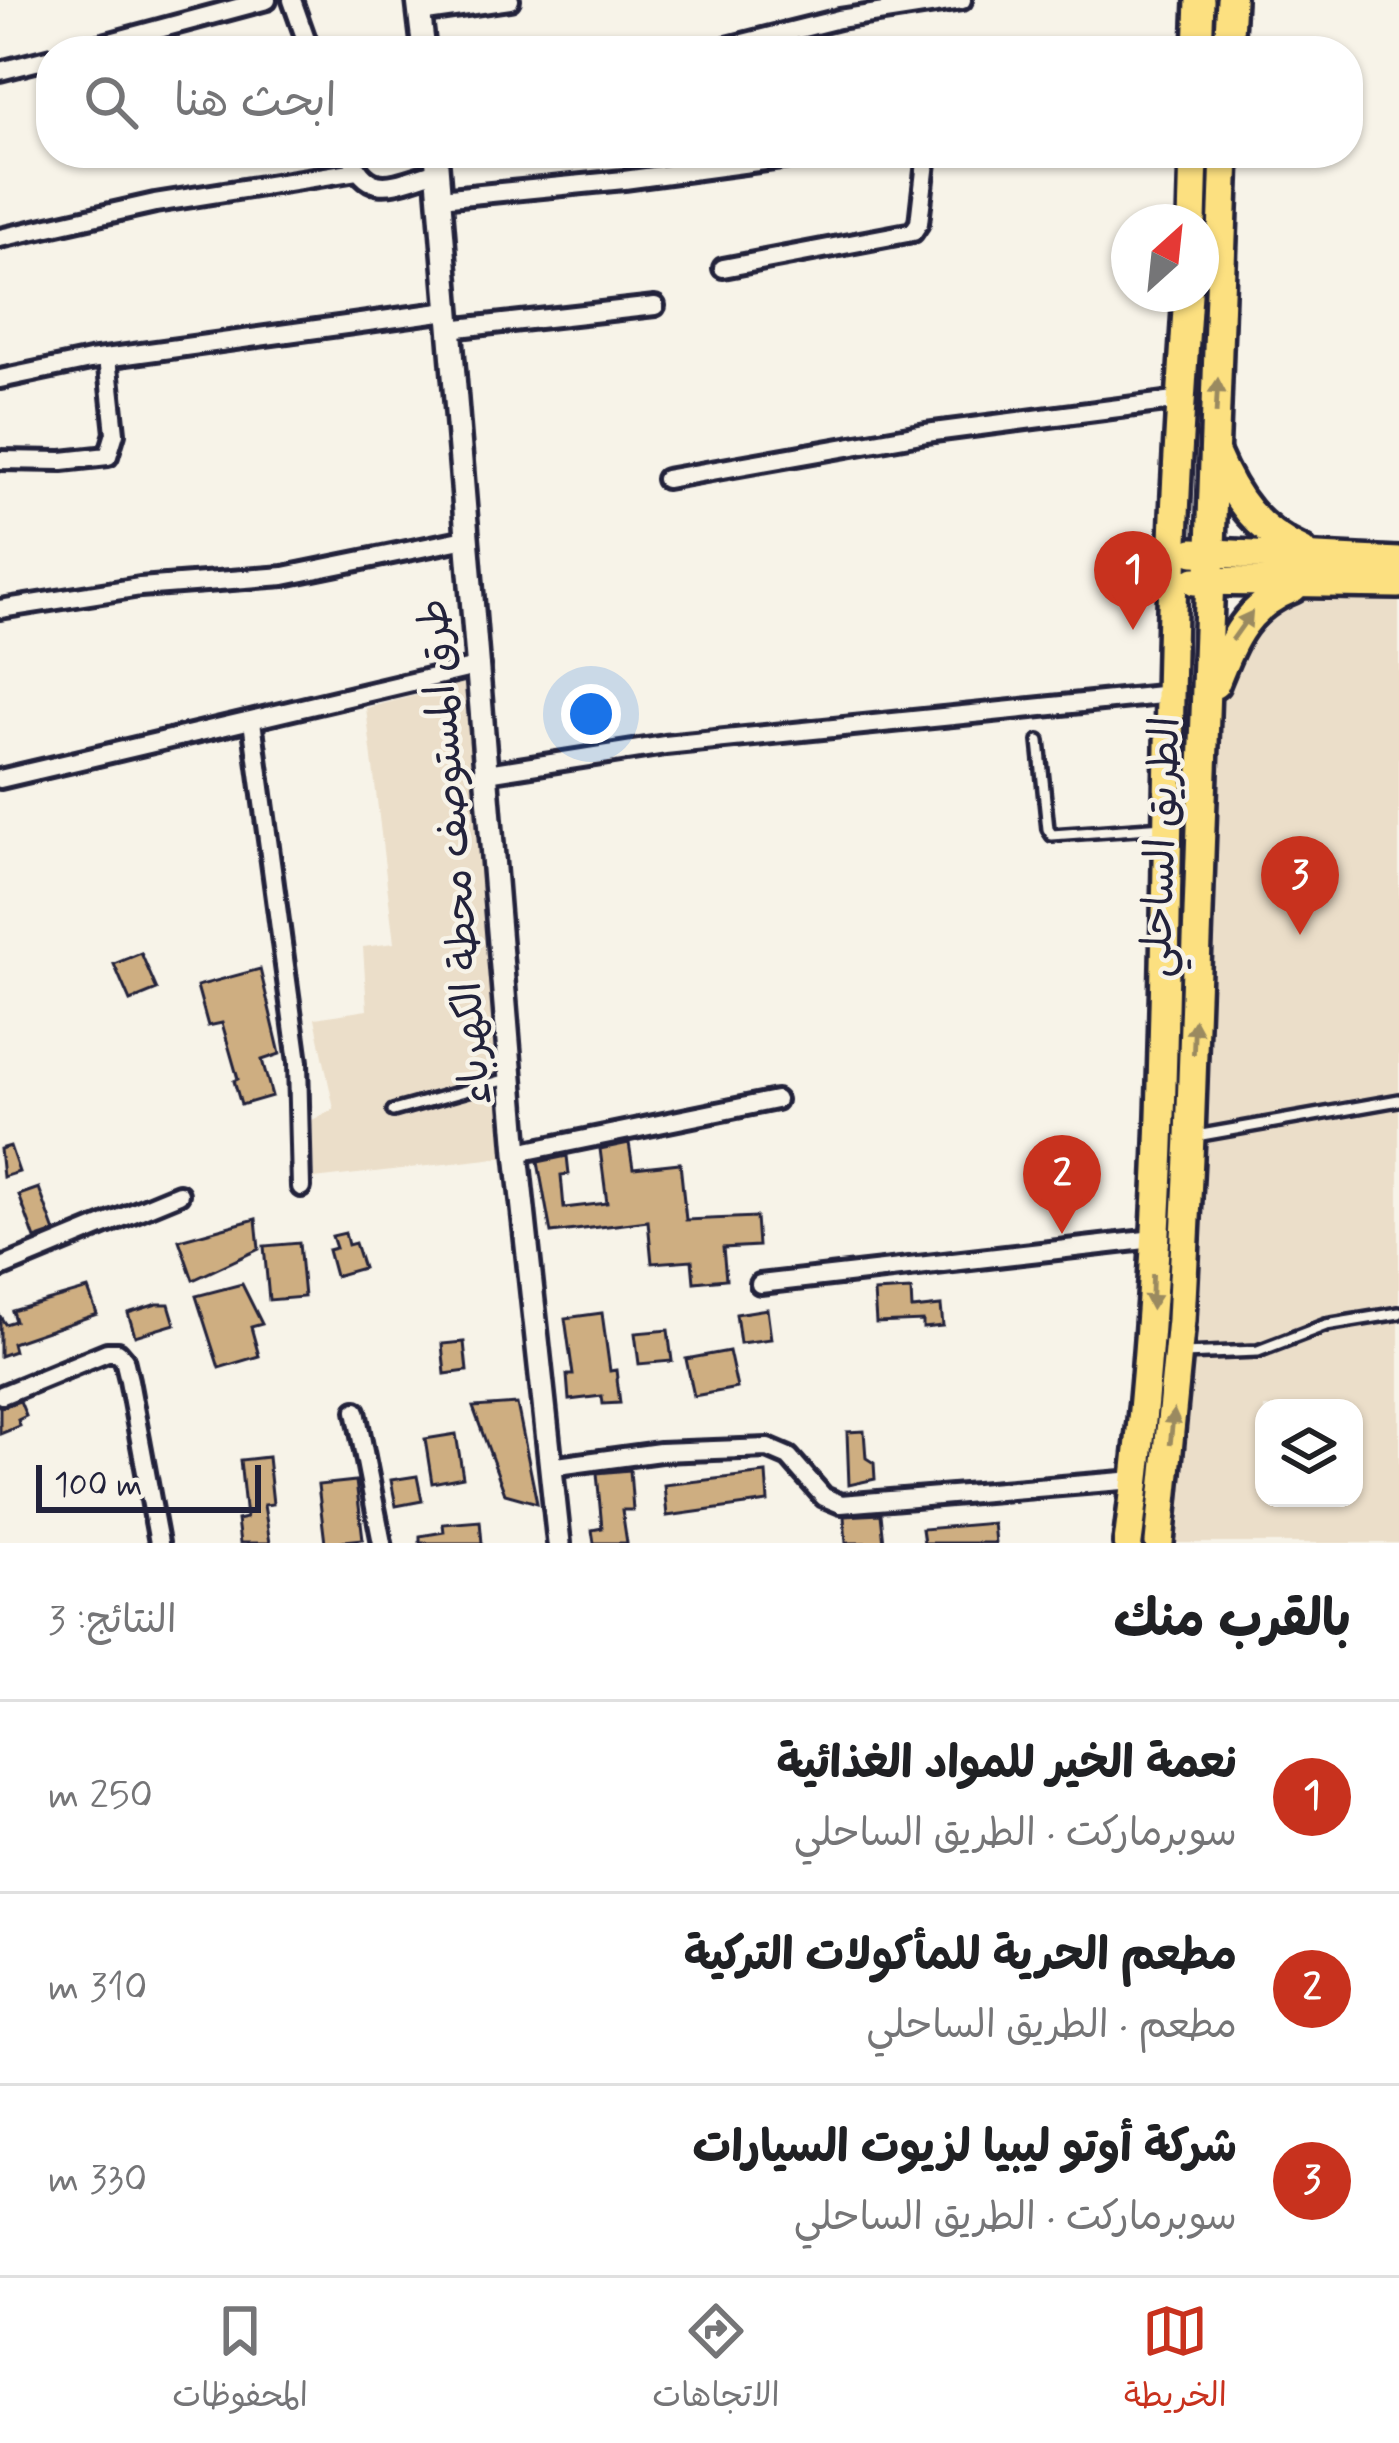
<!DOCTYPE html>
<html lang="ar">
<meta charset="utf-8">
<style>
:root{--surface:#fff;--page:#f6f6f6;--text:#202124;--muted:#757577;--line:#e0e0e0;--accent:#c8321e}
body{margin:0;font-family:Mynerve,"Playpen Sans Arabic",sans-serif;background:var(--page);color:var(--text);direction:rtl}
.controls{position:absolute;right:36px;bottom:36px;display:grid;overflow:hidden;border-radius:24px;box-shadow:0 3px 9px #0004}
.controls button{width:108px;height:108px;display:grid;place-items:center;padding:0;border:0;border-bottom:3px solid var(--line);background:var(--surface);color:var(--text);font:60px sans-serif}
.compass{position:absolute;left:1111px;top:204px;width:108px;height:108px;border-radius:50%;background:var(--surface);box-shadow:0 3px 9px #0004;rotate:27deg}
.scale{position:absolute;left:36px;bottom:30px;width:225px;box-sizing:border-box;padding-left:12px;border:6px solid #22223b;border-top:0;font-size:33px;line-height:42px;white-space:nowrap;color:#22223b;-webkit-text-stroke:9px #f7f3e8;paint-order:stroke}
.you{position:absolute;left:591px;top:714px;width:42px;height:42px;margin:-30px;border:9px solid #fff;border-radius:50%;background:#1a73e8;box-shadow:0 0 0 18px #1a73e833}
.badge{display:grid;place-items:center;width:78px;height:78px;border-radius:50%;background:var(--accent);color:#fff;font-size:39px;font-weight:700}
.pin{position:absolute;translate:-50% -99px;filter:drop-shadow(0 3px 6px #0008)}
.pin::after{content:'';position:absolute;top:63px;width:42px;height:36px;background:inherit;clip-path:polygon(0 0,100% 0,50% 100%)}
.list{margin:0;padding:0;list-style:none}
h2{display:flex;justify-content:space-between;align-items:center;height:156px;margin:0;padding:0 48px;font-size:51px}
h2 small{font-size:39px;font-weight:400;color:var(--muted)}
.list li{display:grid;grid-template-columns:78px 1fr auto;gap:36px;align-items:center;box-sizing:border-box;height:192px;padding:0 48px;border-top:3px solid var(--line)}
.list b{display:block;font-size:45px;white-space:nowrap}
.list p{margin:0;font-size:39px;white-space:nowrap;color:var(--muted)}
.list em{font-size:39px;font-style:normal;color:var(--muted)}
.icon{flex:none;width:66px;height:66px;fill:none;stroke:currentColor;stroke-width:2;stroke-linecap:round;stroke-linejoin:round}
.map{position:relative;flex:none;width:1399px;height:1543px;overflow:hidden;direction:ltr}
.search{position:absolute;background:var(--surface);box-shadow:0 3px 9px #0004;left:36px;right:36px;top:36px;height:132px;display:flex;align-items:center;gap:30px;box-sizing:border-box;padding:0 42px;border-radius:48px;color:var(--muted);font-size:45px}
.sheet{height:732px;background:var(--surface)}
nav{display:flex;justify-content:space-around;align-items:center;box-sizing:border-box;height:168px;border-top:3px solid var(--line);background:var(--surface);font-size:33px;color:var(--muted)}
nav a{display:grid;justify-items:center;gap:6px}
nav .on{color:var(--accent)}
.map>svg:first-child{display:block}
.built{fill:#ebdec9;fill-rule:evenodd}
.building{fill:#ceae81;stroke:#22223b;stroke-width:3}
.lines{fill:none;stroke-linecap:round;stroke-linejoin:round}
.service-casing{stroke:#22223b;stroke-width:18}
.minor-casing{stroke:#22223b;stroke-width:26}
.tertiary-casing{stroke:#22223b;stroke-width:30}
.trunk-casing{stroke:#22223b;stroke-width:36}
.service{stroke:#f7f3e8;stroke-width:9}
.minor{stroke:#f7f3e8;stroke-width:16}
.tertiary{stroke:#f7f3e8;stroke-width:21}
.trunk{stroke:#fce080;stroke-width:27}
.oneway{fill:#9a8a61}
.labels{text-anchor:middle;stroke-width:9;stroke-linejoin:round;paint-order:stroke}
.street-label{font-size:42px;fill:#22223b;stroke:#f7f3e8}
</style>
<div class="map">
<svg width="1399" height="1543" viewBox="0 0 1399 1543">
<rect width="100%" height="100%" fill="#f7f3e8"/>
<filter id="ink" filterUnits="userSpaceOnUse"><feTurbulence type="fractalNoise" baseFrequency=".00833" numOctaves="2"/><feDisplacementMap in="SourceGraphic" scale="24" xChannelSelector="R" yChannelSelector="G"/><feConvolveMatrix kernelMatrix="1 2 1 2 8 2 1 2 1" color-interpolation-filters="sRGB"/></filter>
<g filter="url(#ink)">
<g class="built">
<path d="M1399,584V1543H1159L1207,705L1276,594ZM1264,1408H1354V1498H1264Z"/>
<polygon points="488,677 514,1156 314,1179 312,1120 334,1109 315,1018 367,1010 363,947 394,943 366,708"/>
</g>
<g class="building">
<polygon points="141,953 157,990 130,1001 114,964"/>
<polygon points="260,969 280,1054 262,1060 272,1096 241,1105 234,1081 238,1079 222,1023 208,1026 197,986"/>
<polygon points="629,1143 633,1168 680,1163 686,1220 756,1217 758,1246 723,1248 726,1279 694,1282 692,1260 652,1263 648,1221 551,1233 538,1162 567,1156 569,1174 561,1175 564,1208 607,1203 600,1149"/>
<polygon points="10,1146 19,1172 3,1177 0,1149"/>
<polygon points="39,1188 55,1232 35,1239 19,1195"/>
<polygon points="256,1219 259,1249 193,1280 179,1240"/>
<polygon points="345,1233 348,1245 355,1243 363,1268 335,1276 328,1250 336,1248 332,1236"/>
<polygon points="299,1243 304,1297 269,1300 264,1246"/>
<polygon points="242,1284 262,1324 251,1327 259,1356 219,1368 196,1296"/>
<polygon points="88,1289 97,1314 12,1343 14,1351 0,1356 0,1316 5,1324 15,1321 12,1311"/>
<polygon points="911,1290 912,1309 941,1306 943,1326 923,1328 923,1321 876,1323 874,1292"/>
<polygon points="157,1304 169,1304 175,1324 135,1336 128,1313"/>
<polygon points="767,1309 771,1339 740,1343 736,1314"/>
<polygon points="602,1313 610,1371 616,1370 620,1403 603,1404 602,1396 569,1400 567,1375 573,1375 565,1318"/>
<polygon points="668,1330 672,1361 639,1364 635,1333"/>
<polygon points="464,1342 467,1371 445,1374 442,1344"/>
<polygon points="729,1351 737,1388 694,1396 686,1359"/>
<polygon points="20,1401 26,1416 18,1420 20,1426 0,1434 0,1407"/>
<polygon points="517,1404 537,1503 505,1494 473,1407"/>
<polygon points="864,1431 866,1458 874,1463 875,1479 849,1485 847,1432"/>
<polygon points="456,1434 463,1477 432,1483 425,1439"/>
<polygon points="268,1457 273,1504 264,1505 270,1543 240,1543 237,1520 246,1518 240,1460"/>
<polygon points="630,1470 633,1510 622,1510 627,1543 594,1543 592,1530 602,1528 597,1473"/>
<polygon points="766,1473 768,1502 667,1516 664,1485"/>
<polygon points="417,1476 422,1501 396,1506 391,1480"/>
<polygon points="356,1481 363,1539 325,1543 318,1485"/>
<polygon points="881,1514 884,1543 846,1543 844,1516"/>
<polygon points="480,1521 482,1543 420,1543 420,1536 444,1532 443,1524"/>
<polygon points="993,1523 995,1543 924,1543 922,1529"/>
</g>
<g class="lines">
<g class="service-casing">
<g id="service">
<polyline points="1039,741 1048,829 1052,835 1164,827"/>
<polyline points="393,1111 508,1079"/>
<polyline points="1196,1136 1399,1100"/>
<polyline points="1183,1354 1258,1351 1326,1325 1399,1313"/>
</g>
</g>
<g class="minor-casing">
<g id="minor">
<polyline points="292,0 310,51"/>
<polyline points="419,13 510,0"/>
<polyline points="77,51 267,0"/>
<polyline points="711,51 839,19 962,0"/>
<polyline points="0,71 51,58"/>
<path d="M350,153C368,203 397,182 438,171"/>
<polyline points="440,198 624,180 826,153"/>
<polyline points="0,238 155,203 357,171"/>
<polyline points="723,268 913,232 919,223 927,153"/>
<polyline points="449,329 655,306"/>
<polyline points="0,379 90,360 448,311"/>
<polyline points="0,460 62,461 108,456 115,433 107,358"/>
<polyline points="666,479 926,433 1181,400"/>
<polyline points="0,609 140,587 284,576 466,539"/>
<polyline points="252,721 298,1062 301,1187"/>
<polyline points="487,773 665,745 1171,694"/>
<polyline points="0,779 480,666"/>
<polyline points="517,1153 776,1100"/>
<polyline points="0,1268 179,1194"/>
<polyline points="760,1284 1154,1239"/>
<polyline points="2,1395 107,1352 118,1352 124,1359 129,1380 159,1543"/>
<polyline points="356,1411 382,1543"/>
<polyline points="550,1467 660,1452 768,1448 789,1457 824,1497 841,1504 1135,1480"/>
</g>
</g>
<g class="tertiary-casing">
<g id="tertiary">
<polyline points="418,0 424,51"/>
<polyline points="436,153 517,1153 559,1543"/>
</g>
</g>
<g class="trunk-casing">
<g id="trunk">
<polyline points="1198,51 1200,0"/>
<polyline points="1228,51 1231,0"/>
<polyline points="1192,222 1194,153"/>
<path d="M1215,453C1234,498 1257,531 1302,551"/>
<polyline points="1193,552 1399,562"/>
<polyline points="1195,581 1399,584"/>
<path d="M1215,684C1233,639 1245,607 1293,588"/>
<path d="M1128,1543C1171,1222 1163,898 1173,575C1175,481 1182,387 1188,294"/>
<polyline points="1159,1543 1181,1320 1190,1137 1225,153"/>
</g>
</g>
<use href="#service" class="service"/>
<use href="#minor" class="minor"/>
<use href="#tertiary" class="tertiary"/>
<use href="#trunk" class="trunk"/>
</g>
<defs><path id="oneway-solid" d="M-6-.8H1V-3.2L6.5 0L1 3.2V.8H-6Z" transform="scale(3)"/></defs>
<g class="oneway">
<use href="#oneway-solid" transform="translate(1217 396) rotate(-87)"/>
<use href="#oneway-solid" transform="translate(1242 626) rotate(-55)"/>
<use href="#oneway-solid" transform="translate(1194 1037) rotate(-88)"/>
<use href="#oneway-solid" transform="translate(1152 1292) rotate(92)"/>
<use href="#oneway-solid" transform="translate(1172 1427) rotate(-84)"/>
</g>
</g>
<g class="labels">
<g class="street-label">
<text transform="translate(1159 847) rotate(-88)" y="15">الطريق الساحلي</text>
<text transform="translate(453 852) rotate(-95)" y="15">طرق المستوصف محطة الكهرباء</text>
</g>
</g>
</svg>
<div class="controls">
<button><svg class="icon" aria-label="layers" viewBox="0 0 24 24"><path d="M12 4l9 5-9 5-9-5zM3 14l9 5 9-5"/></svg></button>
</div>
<svg class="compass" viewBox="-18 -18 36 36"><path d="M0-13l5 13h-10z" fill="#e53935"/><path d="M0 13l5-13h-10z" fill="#757577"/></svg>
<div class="scale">100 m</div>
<div class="you"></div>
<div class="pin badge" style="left:1133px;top:630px">1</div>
<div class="pin badge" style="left:1062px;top:1234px">2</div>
<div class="pin badge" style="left:1300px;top:935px">3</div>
<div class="search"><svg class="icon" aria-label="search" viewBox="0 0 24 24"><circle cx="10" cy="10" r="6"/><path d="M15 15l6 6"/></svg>ابحث هنا</div>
</div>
<section class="sheet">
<h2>بالقرب منك<small>النتائج: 3</small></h2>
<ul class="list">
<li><span class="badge">1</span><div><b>نعمة الخير للمواد الغذائية</b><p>سوبرماركت · الطريق الساحلي</p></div><em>250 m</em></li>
<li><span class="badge">2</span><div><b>مطعم الحرية للمأكولات التركية</b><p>مطعم · الطريق الساحلي</p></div><em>310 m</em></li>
<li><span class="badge">3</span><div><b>شركة أوتو ليبيا لزيوت السيارات</b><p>سوبرماركت · الطريق الساحلي</p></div><em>330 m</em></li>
</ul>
</section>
<nav>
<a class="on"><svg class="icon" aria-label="map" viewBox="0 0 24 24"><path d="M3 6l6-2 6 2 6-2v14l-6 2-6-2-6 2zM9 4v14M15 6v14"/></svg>الخريطة</a>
<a><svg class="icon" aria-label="directions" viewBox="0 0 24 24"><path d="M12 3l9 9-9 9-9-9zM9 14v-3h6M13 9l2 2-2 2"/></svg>الاتجاهات</a>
<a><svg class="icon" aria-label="saved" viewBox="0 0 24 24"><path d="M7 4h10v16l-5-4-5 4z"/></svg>المحفوظات</a>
</nav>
